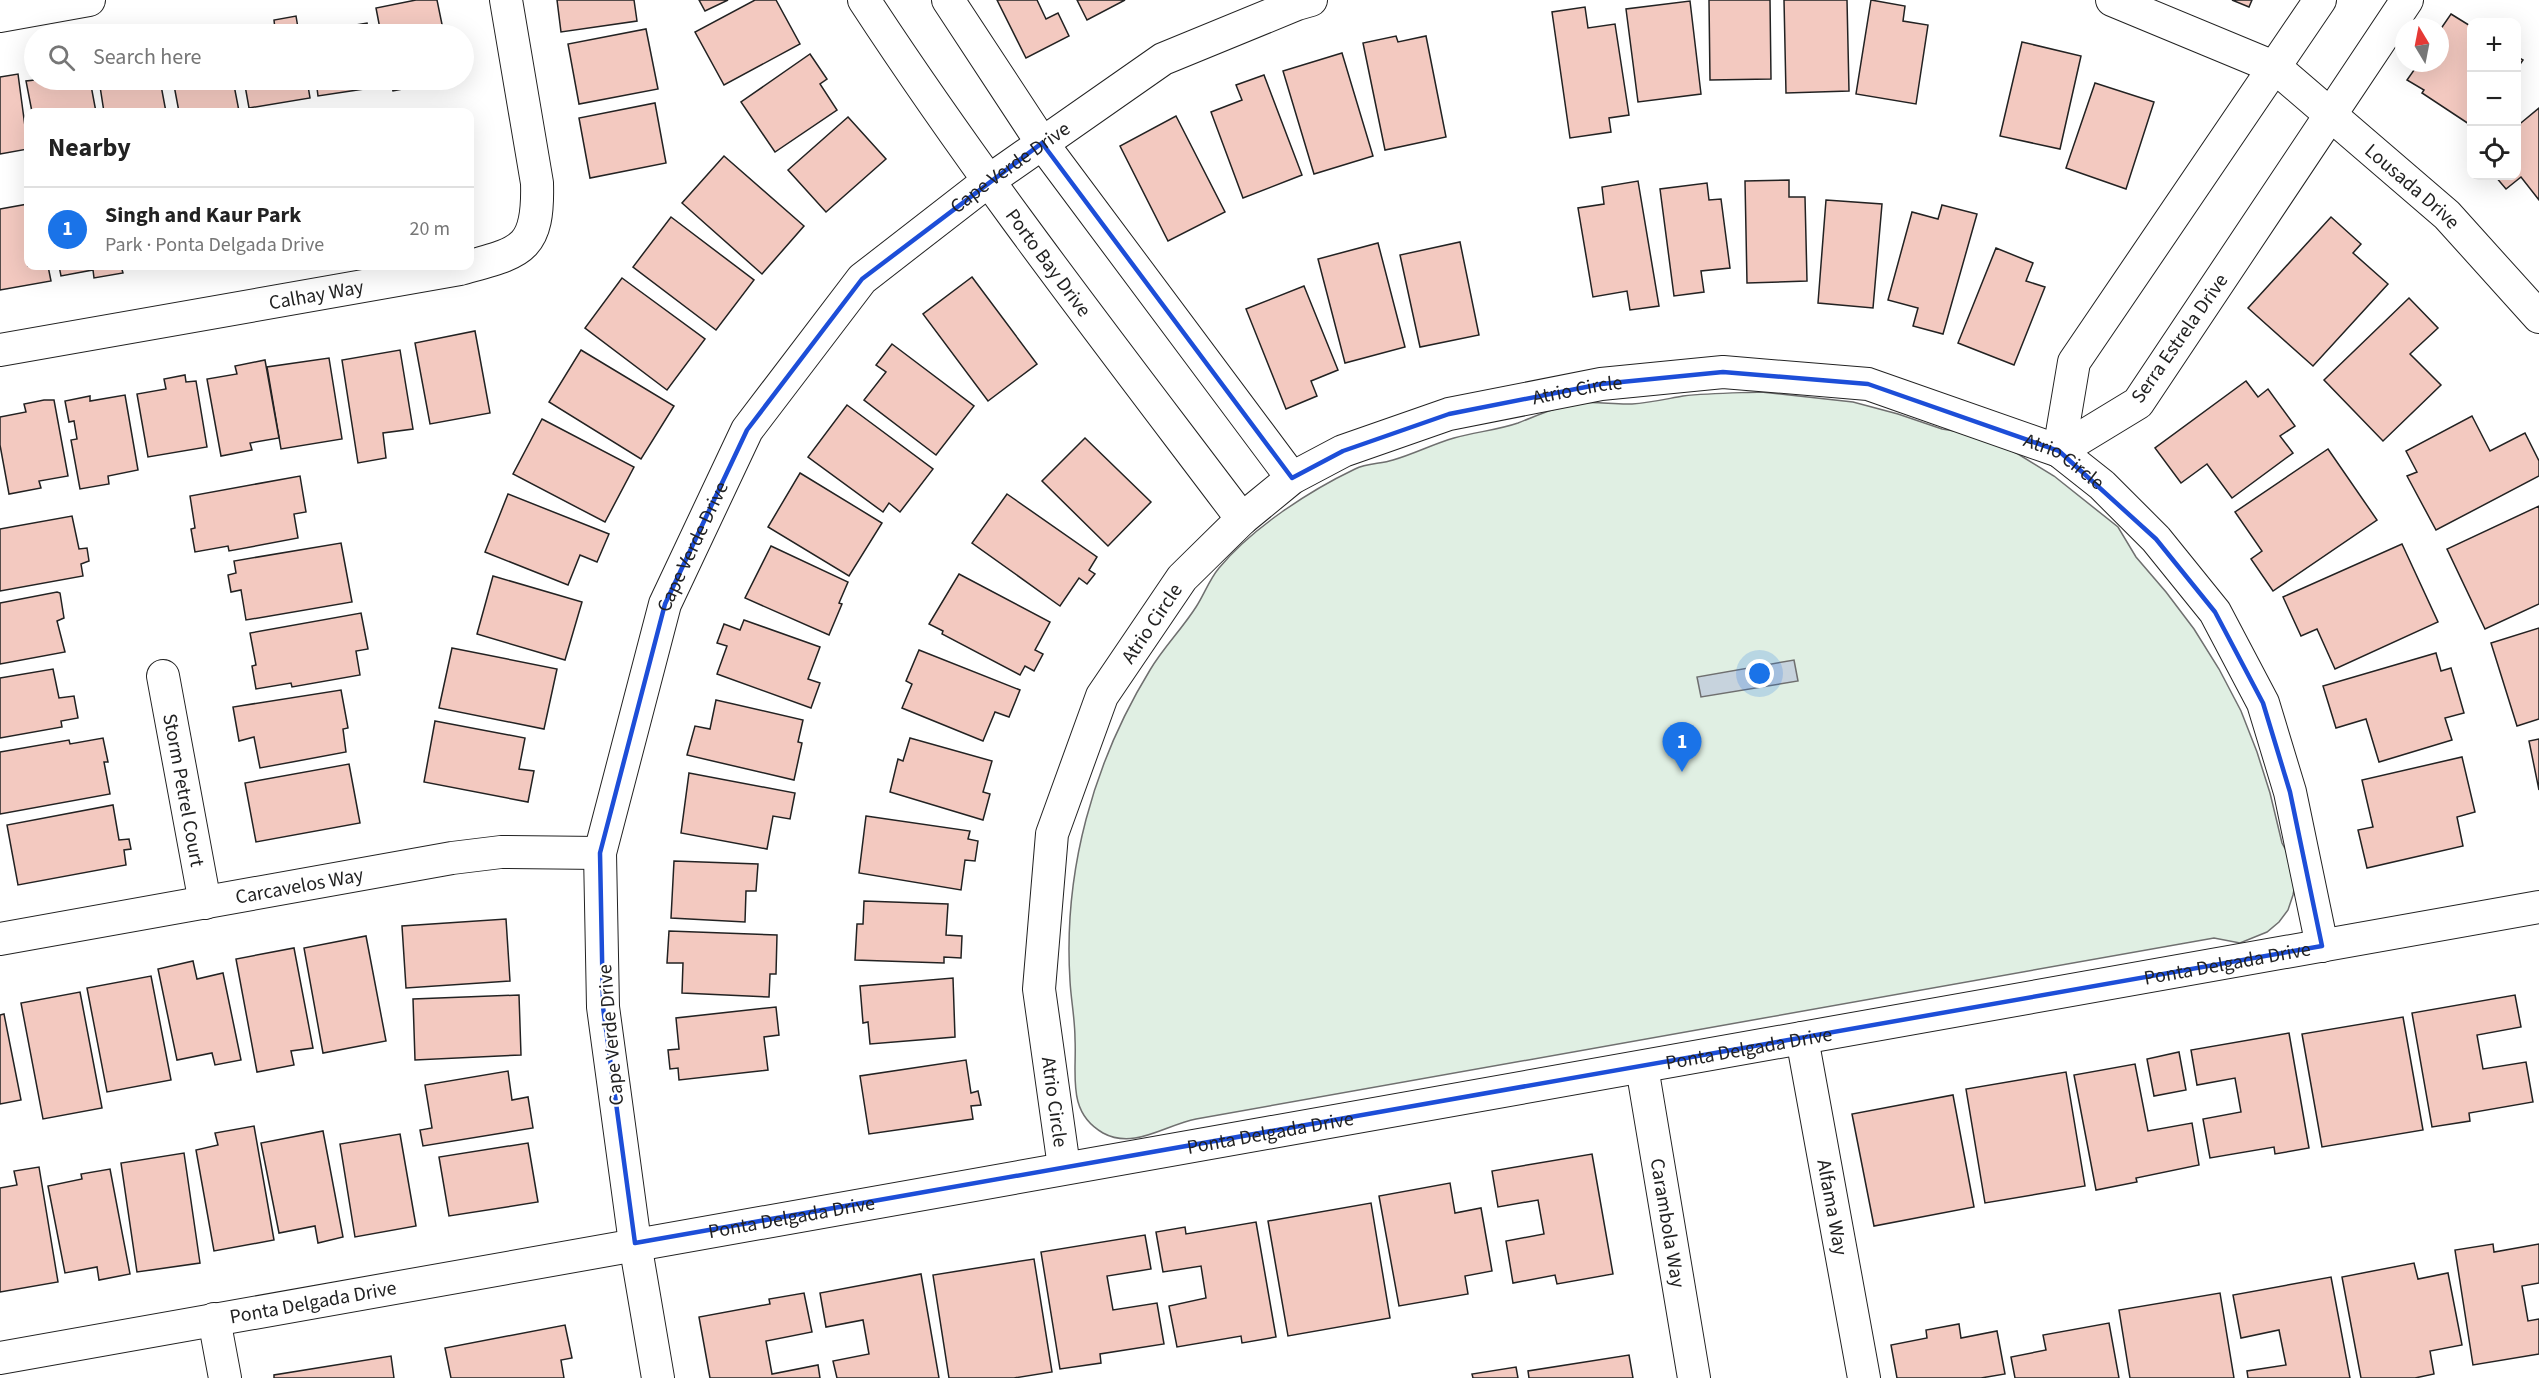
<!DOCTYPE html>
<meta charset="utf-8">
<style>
:root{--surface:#fff;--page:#f2f2f2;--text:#222;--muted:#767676;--line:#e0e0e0;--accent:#1a73e8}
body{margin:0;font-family:"Source Sans 3",sans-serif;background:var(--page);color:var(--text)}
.controls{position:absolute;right:18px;top:18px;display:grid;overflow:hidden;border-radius:12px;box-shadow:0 6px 24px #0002}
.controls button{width:54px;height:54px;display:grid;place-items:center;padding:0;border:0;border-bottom:2px solid var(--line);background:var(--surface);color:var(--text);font:30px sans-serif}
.compass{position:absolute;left:2395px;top:18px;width:54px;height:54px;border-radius:50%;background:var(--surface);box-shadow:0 6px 24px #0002;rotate:350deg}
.you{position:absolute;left:1760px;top:674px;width:21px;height:21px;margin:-15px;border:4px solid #fff;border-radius:50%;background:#1a73e8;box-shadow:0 0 0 9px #1a73e833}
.badge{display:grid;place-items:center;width:39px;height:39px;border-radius:50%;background:var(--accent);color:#fff;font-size:20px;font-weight:700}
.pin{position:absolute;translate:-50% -50px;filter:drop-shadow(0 2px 3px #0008)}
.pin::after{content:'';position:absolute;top:32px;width:21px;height:18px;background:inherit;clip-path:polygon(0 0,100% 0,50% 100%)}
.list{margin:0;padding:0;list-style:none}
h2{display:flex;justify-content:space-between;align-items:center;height:78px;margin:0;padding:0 24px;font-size:26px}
h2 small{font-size:20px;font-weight:400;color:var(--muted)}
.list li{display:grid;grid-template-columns:39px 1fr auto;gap:18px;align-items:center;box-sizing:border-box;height:84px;padding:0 24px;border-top:2px solid var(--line)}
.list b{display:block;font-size:22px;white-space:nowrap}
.list p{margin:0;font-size:20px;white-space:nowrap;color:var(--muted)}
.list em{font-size:20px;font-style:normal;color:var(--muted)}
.icon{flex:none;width:33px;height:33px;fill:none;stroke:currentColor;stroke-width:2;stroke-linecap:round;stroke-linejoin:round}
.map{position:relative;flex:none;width:2539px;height:1378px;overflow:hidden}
.search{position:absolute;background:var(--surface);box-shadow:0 6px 24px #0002;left:24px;top:24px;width:450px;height:66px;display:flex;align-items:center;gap:15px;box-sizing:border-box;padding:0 21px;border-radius:33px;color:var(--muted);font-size:22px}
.panel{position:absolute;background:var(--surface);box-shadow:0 6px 24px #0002;left:24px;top:108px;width:450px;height:162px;border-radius:12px}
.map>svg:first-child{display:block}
.green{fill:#e0efe3;stroke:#6f6f6f;stroke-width:1.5}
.water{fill:#c7d3dd;stroke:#6f6f6f;stroke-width:1.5}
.building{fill:#f3c9c0;stroke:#222;stroke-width:1.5}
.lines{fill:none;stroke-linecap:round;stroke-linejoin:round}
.minor-casing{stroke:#222;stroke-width:34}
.minor{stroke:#fff;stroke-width:32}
.marked{fill:none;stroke:#1d4ed8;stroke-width:4.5;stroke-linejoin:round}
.labels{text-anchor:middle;stroke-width:4.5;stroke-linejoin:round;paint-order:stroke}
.street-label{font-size:20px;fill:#222;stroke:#fff}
</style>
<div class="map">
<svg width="2539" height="1378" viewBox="0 0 2539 1378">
<rect width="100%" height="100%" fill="#fff"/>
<path class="green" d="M1761,392L1853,402L1898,414L1942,429L1980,435L2018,454L2054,476L2118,527L2136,557L2166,592L2194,629L2219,669L2241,711L2257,752L2270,793L2282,843L2294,865L2296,880L2293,895L2288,910L2279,922L2267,932L2240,943L2214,938L1196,1119C1165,1125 1134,1150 1103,1133C1066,1112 1077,1074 1075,1039C1075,1019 1071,1000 1070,981C1063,872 1093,763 1150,670C1163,648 1182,629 1196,607C1204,595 1209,580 1219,568C1252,528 1309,491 1355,469C1367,463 1381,464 1393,460C1414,454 1433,444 1454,438C1475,432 1498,430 1518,423C1536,416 1553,408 1573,404C1592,400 1612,405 1632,404C1649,403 1666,399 1683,396C1709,393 1735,393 1761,392Z"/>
<polygon class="water" points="1794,660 1798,681 1701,697 1697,677"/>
<g class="building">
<polygon points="416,0 437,0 444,34 381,34 376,8"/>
<polygon points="557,0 634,0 637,21 561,32"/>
<polygon points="699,0 728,0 705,11"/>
<polygon points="755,0 776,0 800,44 724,85 695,32"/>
<polygon points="997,0 1037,0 1046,19 1058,13 1069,36 1026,58"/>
<polygon points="1077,0 1125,0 1087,20"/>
<polygon points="1709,0 1770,0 1771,79 1710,80"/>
<polygon points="1784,0 1847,0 1849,91 1786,93"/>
<polygon points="1871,0 1905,6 1903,21 1928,25 1916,104 1856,94"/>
<polygon points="2232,0 2252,0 2249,7"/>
<polygon points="1690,1 1701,94 1638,102 1626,9"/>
<polygon points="1585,7 1588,28 1615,24 1629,115 1609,118 1611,132 1570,138 1552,12"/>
<polygon points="2451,14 2472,27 2472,126 2422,93 2424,90 2407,80 2419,63 2440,63 2440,30"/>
<polygon points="296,16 299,34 244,34 275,29 274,20"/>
<polygon points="367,23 369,34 308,34 308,33"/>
<polygon points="646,29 658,89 579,104 568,44"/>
<polygon points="1396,36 1398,42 1426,36 1446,137 1385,150 1363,43"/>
<polygon points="2022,42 2081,56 2060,149 2000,136"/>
<polygon points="1342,53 1373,156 1314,174 1283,71"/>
<polygon points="810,54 827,79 820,84 837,110 775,152 741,102"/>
<polygon points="2516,56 2523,60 2516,70"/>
<polygon points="18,74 28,149 0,154 0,77"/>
<polygon points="1264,75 1302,175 1243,198 1211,112 1242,100 1236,85"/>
<polygon points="35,80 90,80 96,112 32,112 26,81"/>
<polygon points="99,80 160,80 166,112 104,112"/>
<polygon points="173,80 233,80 239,111 179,112"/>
<polygon points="244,80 307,80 310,98 249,108"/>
<polygon points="316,80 376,80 377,87 318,96"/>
<polygon points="390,80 449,80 393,91"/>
<polygon points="2095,83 2154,102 2126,189 2066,168"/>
<polygon points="655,103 666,163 590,178 579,118"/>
<polygon points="2539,108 2539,200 2521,177 2506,189 2495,176 2516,176 2516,127"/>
<polygon points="1176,116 1225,212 1168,241 1120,146"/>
<polygon points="848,117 886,159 826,212 788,170"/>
<polygon points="724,156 804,226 762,274 682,203"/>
<polygon points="1789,180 1789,197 1805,197 1807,281 1747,283 1745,181"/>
<polygon points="1638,181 1659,306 1630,310 1627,291 1593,297 1578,208 1604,204 1602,187"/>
<polygon points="1707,183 1709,200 1721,199 1730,268 1701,271 1704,292 1674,296 1660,189"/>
<polygon points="1826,200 1882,204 1873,308 1818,303"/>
<polygon points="28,204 28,266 48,266 51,281 0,290 0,209"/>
<polygon points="1942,205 1977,214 1943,334 1913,326 1918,308 1888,300 1912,212 1938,219"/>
<polygon points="671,217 754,280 716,330 633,267"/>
<polygon points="2331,217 2361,244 2353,253 2388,284 2313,366 2248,308"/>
<polygon points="1460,242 1479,335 1420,347 1400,255"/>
<polygon points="1378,243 1405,347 1345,363 1318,259"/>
<polygon points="1996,248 2033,263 2026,281 2045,287 2014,365 1958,343"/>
<polygon points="59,266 121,266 123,273 94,278 93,270 61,276"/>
<polygon points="972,277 1037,364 988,401 923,314"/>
<polygon points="622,278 705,339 667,390 585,328"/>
<polygon points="1304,286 1338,370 1311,381 1317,396 1286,409 1246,309"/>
<polygon points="2409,298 2438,328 2410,354 2441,385 2383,441 2324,380"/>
<polygon points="475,331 490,413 430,424 415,343"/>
<polygon points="892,344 974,406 936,455 864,400 886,372 876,365"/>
<polygon points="400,350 413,429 383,433 386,458 358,463 342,360"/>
<polygon points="581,350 674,406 641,459 549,402"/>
<polygon points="329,358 342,439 281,449 267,367"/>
<polygon points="265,360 279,438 250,443 252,450 221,456 207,379 237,374 235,366"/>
<polygon points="185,375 186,382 196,381 207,447 148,457 137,394 166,389 164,379"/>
<polygon points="2246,381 2258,397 2268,389 2295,426 2280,436 2293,453 2232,498 2207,464 2181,483 2155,448"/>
<polygon points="125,395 138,470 108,476 109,484 80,489 71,440 77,439 74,421 69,422 65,401 90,396 90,401"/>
<polygon points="44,400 54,400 68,476 39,481 41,488 9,494 0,445 0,417 26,412 24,404"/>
<polygon points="847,405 933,469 900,512 889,503 883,512 808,457"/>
<polygon points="2472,416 2490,451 2525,433 2539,461 2539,476 2436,530 2407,476 2417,472 2406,451"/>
<polygon points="542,419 634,467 605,522 513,474"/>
<polygon points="1085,438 1151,502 1108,546 1042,481"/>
<polygon points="2328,449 2377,520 2273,591 2251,559 2262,551 2235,512"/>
<polygon points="800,473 882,523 849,576 768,527"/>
<polygon points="300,476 306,512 294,514 298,538 229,551 228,546 195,552 191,529 195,528 190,496"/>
<polygon points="508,494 609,534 597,562 580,555 568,585 485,552"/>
<polygon points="1007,494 1097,557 1089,570 1095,574 1087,584 1079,578 1060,606 972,543"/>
<polygon points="2539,506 2539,604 2485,629 2447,549"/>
<polygon points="72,516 79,549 87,548 89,561 81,564 83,576 0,591 0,529"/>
<polygon points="341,543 352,602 246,620 241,590 231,592 228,575 236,573 234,561"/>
<polygon points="2402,544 2438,622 2335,669 2317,629 2301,636 2283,597"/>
<polygon points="771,546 848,582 839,603 842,604 829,635 745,598"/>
<polygon points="959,574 1050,622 1035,650 1043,654 1034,671 1025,666 1020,675 942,634 943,631 929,624"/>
<polygon points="493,576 582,602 565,660 477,634"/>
<polygon points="57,592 60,593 64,618 57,621 65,652 0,664 0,603"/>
<polygon points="361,613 368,649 356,651 360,675 292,687 291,683 256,689 252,666 256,665 250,633"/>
<polygon points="744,620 820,647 808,679 820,683 811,708 717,674 727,646 717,643 724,624 740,630"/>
<polygon points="2539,628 2539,719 2517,726 2491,643"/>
<polygon points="452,648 557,669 544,729 439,708"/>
<polygon points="919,650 1020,690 1009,717 995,712 983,741 902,708 912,684 906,681"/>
<polygon points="2436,653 2441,671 2451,668 2464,713 2445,718 2452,740 2379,762 2366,719 2336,728 2323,686"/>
<polygon points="53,669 59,698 74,696 78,718 61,721 62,727 0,738 0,678"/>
<polygon points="341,690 348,728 343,729 346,752 260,768 254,737 239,741 233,707"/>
<polygon points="716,700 803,720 798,742 802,743 794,780 687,755 695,726 710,729"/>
<polygon points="435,721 525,738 519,769 534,771 528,802 424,782"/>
<polygon points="103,738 108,762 104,762 110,794 0,814 0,752 69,740 70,744"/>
<polygon points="910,738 992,761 983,792 990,794 983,820 890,792 898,759 903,761"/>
<polygon points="2539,739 2539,790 2529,741"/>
<polygon points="2462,757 2475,812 2457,817 2463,846 2367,868 2358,830 2373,827 2362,780"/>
<polygon points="349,764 360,823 256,842 245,783"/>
<polygon points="689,773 795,793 790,819 773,816 767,849 681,833"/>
<polygon points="113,805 119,840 129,839 131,849 124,850 126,865 18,885 7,825"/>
<polygon points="866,816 970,831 968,839 978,841 975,861 965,860 961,890 859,873"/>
<polygon points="674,861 758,864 756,891 746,891 745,922 671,918"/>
<polygon points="864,901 948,904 946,935 962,936 961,958 944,957 944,963 855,960 857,924 863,924"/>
<polygon points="506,919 510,981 406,988 402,926"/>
<polygon points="669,931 777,935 776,974 770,974 769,997 682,993 683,963 667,963"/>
<polygon points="366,936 386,1041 323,1053 304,948"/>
<polygon points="294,948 313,1048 291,1051 294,1065 257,1072 236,959"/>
<polygon points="193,961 197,979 223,973 241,1060 215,1065 212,1053 177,1060 158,969"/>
<polygon points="151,976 171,1080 107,1092 87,988"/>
<polygon points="953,978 955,1037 870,1044 868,1022 863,1023 860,986"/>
<polygon points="80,992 102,1108 43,1119 21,1003"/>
<polygon points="519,995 521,1055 415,1060 413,999"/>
<polygon points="2515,995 2521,1027 2477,1035 2483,1069 2526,1062 2533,1102 2469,1113 2470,1121 2432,1127 2412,1013"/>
<polygon points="776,1007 779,1035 764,1037 768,1070 679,1080 678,1068 670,1069 668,1050 679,1049 676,1018"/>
<polygon points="4,1014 21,1100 0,1104 0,1015"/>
<polygon points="2403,1017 2423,1130 2322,1147 2302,1034"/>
<polygon points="2289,1033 2309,1148 2275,1154 2274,1147 2210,1158 2203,1119 2241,1112 2235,1078 2197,1085 2191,1050"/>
<polygon points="2179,1052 2186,1090 2154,1096 2147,1059"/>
<polygon points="966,1060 971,1093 978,1091 981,1105 971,1106 973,1119 869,1134 860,1076"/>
<polygon points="2135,1064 2148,1131 2192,1123 2199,1165 2136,1178 2137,1182 2096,1190 2074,1075"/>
<polygon points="508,1071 512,1100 528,1097 533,1128 423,1146 420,1130 432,1128 425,1085"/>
<polygon points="2066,1072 2085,1186 1985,1203 1966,1089"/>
<polygon points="1953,1095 1974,1207 1874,1226 1852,1114"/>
<polygon points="254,1126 274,1240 214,1251 196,1150 218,1145 215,1133"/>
<polygon points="323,1131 343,1237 318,1243 315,1226 279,1233 261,1143"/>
<polygon points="400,1134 416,1226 355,1237 340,1144"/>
<polygon points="528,1143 538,1202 449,1216 439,1157"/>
<polygon points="184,1153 200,1263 137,1272 121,1163"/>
<polygon points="1592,1154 1613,1274 1557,1284 1555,1275 1513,1283 1506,1241 1544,1234 1538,1200 1498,1207 1492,1171"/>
<polygon points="39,1167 58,1282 0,1292 0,1188 17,1185 14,1171"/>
<polygon points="110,1169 130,1274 99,1280 97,1267 65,1273 48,1186 82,1179 81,1174"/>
<polygon points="1450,1183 1455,1213 1481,1208 1492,1271 1465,1276 1468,1294 1399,1306 1379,1196"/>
<polygon points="1371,1203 1390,1318 1288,1336 1268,1221"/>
<polygon points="1256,1222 1276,1337 1242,1343 1241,1336 1177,1347 1169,1306 1206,1298 1201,1266 1163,1272 1156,1232 1185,1227 1186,1234"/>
<polygon points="1145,1235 1151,1269 1107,1276 1113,1310 1157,1303 1164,1344 1100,1354 1101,1363 1060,1369 1041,1252"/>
<polygon points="2493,1244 2494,1252 2539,1244 2539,1283 2522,1286 2528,1321 2539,1319 2539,1354 2473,1365 2455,1250"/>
<polygon points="1034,1259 1052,1372 1014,1378 949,1378 933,1275"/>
<polygon points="2414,1263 2418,1279 2448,1273 2462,1345 2430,1351 2434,1374 2415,1378 2361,1378 2342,1277"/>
<polygon points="921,1274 939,1378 837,1378 833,1361 869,1354 863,1320 826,1327 820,1293"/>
<polygon points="2331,1277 2350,1378 2248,1378 2247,1371 2286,1365 2279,1330 2241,1338 2233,1295"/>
<polygon points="804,1293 812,1332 766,1341 772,1374 818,1365 820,1378 710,1378 699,1317 770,1304 769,1299"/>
<polygon points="2220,1293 2234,1378 2130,1378 2119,1310"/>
<polygon points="2109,1323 2119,1378 2015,1378 2011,1357 2046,1350 2043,1335"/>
<polygon points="1959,1324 1961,1338 1997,1331 2005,1374 1981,1378 1897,1378 1891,1345 1927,1338 1926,1330"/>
<polygon points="565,1325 572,1358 561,1360 564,1378 451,1378 445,1348"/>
<polygon points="1629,1355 1633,1378 1529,1378 1528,1371"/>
<polygon points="391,1356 394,1378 274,1378 274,1375"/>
<polygon points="1516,1367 1518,1378 1473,1378 1472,1374"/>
</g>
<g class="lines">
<g class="minor-casing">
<g id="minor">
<path id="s1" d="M864,0C981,179 1113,348 1242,519"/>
<polyline points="948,0 1042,143 1292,478"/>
<path id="s2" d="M2112,0L2276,68L2447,215L2539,317"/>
<polyline points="0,16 89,0"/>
<path id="s3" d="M0,350L460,269C520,252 539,252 537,183L506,0"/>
<polyline points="2059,451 2138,403 2407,0"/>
<polyline points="2059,451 2074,362 2320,0"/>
<path id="s4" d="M163,676L205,903"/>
<path id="s5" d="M0,939L452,858L501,852L600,853"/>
<path id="s6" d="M1802,1038L1864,1378"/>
<path id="s7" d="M1642,1067L1694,1378"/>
<path id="s8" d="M1064,1167L1039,989L1052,834L1102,696L1182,578L1242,519L1292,478L1343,451L1449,414L1601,384L1723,372L1868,384L2059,451L2102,485L2156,539L2215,612L2263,703L2290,792L2322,946"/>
<polyline points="214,1319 225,1378"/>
<path id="s9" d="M0,1358C846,1205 1693,1060 2539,907"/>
<path id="s10" d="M658,1378L635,1243L603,1007L600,853L665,604L747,430L862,279L987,182L1163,59L1297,4L1311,0"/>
</g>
</g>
<use href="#minor" class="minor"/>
</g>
<path class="marked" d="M1042,143L1292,478L1343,451L1449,414L1601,384L1723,372L1868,384L2059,451L2156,539L2215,612L2263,703L2290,792L2322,946L635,1243L603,1007L600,853L665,604L747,430L862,279Z"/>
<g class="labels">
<g class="street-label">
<text dy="7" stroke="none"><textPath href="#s10" startOffset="1354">Cape Verde Drive</textPath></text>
<text dy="7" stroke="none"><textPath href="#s2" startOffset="358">Lousada Drive</textPath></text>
<text dy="7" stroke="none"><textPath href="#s1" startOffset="321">Porto Bay Drive</textPath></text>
<text dy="7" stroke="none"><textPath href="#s3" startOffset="321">Calhay Way</textPath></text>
<text transform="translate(2179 338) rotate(-55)" y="7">Serra Estrela Drive</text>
<text dy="7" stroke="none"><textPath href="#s8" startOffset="1074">Atrio Circle</textPath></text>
<text dy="7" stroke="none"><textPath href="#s8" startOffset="1578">Atrio Circle</textPath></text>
<text dy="7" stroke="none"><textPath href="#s10" startOffset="850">Cape Verde Drive</textPath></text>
<text dy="7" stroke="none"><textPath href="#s8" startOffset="570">Atrio Circle</textPath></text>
<text dy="7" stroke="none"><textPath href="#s4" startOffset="116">Storm Petrel Court</textPath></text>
<text dy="7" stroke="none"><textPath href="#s5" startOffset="304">Carcavelos Way</textPath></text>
<text dy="7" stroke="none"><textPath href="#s9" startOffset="2262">Ponta Delgada Drive</textPath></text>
<text transform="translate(610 1035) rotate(-95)" y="7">Cape Verde Drive</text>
<text dy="7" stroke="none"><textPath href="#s9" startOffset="1776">Ponta Delgada Drive</textPath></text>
<text transform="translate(1055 1102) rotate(82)" y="7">Atrio Circle</text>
<text dy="7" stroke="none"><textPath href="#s9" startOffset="1290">Ponta Delgada Drive</textPath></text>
<text dy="7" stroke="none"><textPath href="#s6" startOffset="172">Alfama Way</textPath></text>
<text dy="7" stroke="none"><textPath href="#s9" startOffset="804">Ponta Delgada Drive</textPath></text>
<text dy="7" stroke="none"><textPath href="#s7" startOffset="158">Carambola Way</textPath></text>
<text dy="7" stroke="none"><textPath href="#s9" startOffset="318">Ponta Delgada Drive</textPath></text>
</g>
</g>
</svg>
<div class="controls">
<button>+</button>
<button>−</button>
<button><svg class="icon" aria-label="locate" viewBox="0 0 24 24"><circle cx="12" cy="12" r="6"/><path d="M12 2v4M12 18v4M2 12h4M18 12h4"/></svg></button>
</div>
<svg class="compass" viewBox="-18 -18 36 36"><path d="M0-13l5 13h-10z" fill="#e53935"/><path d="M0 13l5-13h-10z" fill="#767676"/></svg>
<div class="you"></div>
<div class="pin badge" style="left:1682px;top:772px">1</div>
<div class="search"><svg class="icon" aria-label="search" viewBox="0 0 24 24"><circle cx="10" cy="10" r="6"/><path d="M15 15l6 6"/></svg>Search here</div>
<section class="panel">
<h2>Nearby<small></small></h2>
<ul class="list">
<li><span class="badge">1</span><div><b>Singh and Kaur Park</b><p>Park · Ponta Delgada Drive</p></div><em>20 m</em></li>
</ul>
</section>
</div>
